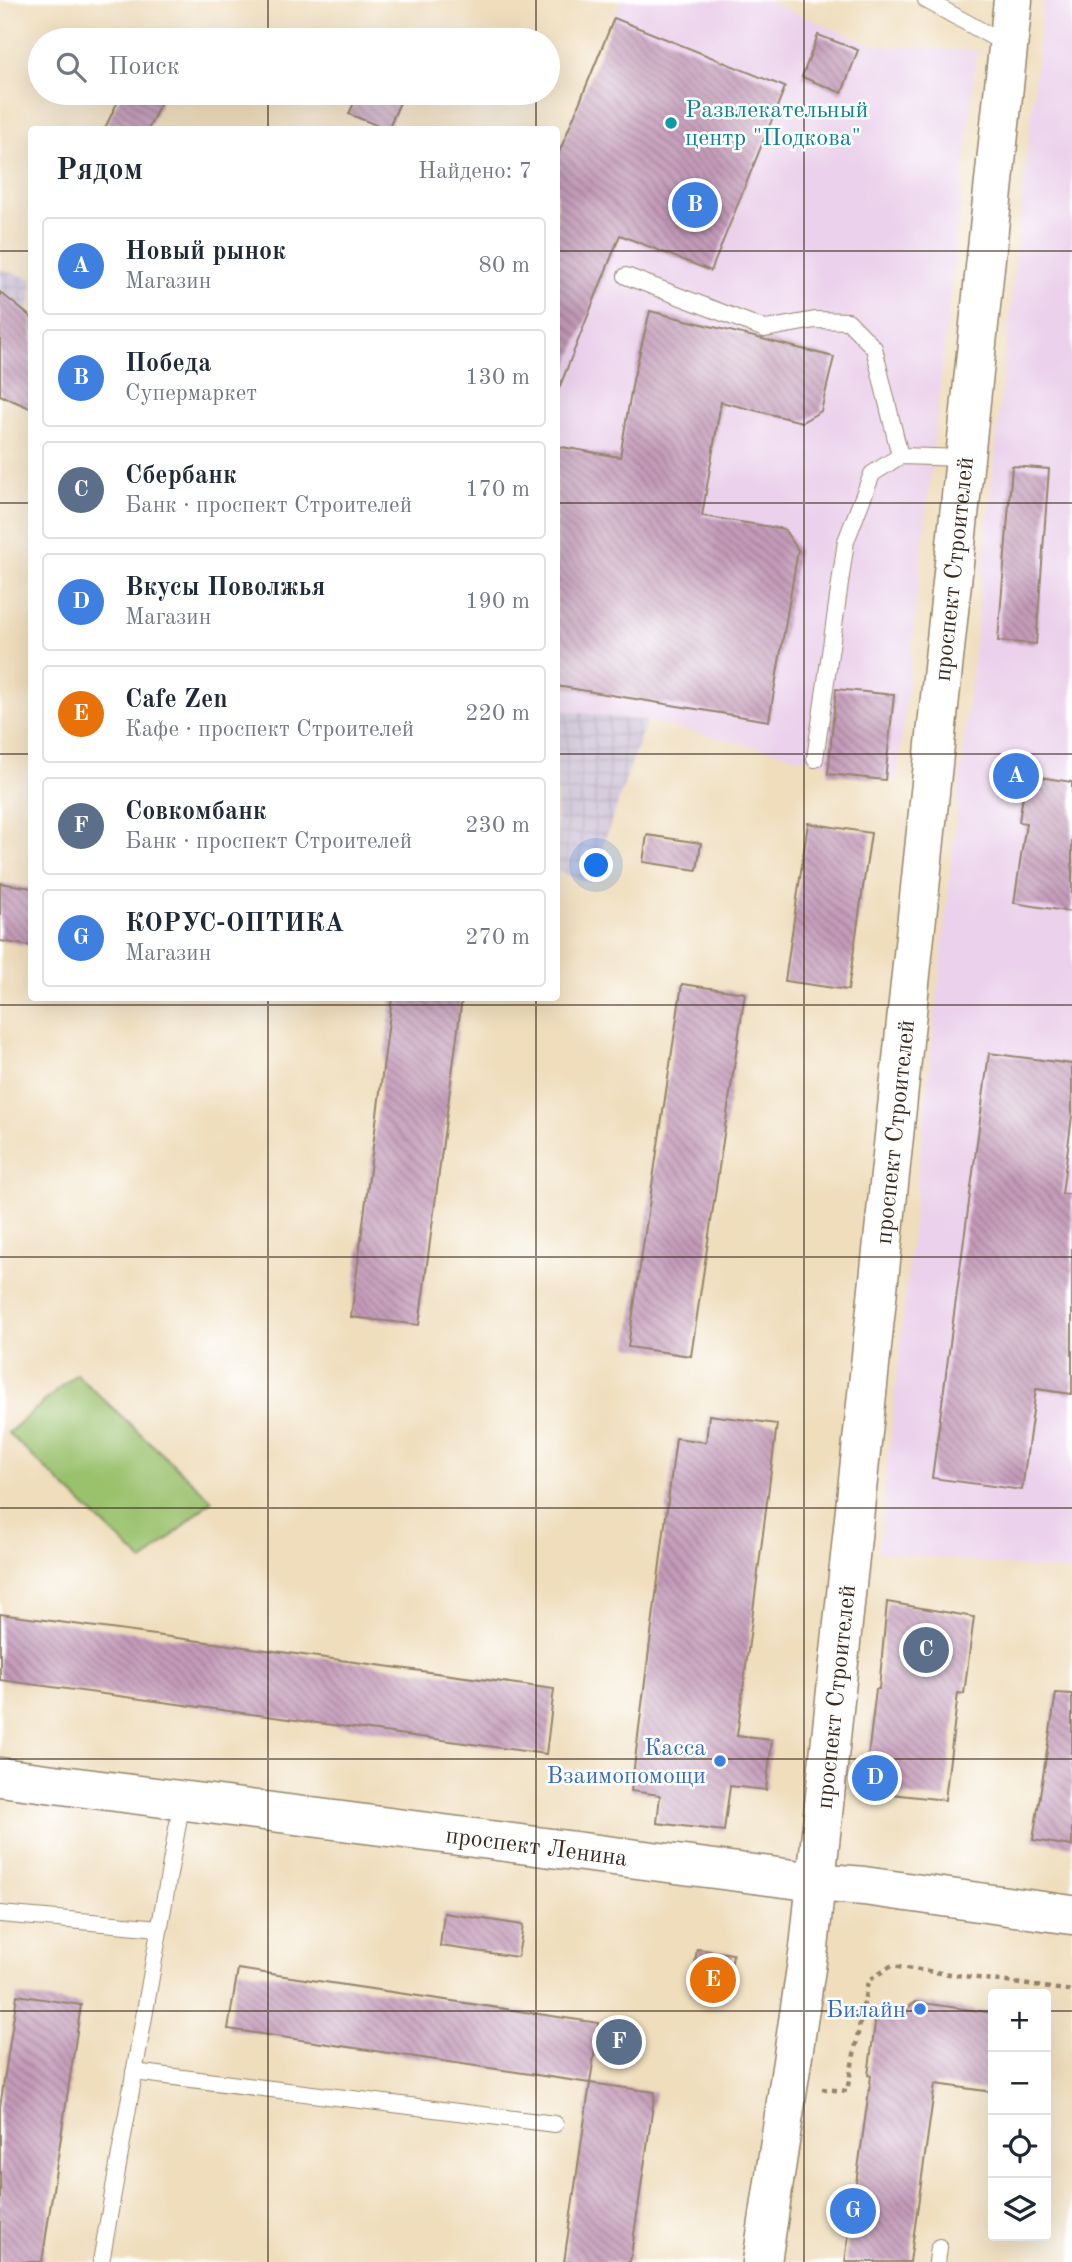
<!DOCTYPE html>
<html lang="ru">
<meta charset="utf-8">
<style>
:root{--surface:#fff;--page:#f6f6f7;--text:#1f2937;--muted:#747a83;--line:#e0e1e3;--accent:#ea580c}
body{margin:0;font-family:"Old Standard TT",serif;background:var(--page);color:var(--text)}
.controls{position:absolute;right:21px;bottom:21px;display:grid;overflow:hidden;border-radius:7px;box-shadow:0 7px 28px #0002}
.controls button{width:63px;height:63px;display:grid;place-items:center;padding:0;border:0;border-bottom:2px solid var(--line);background:var(--surface);color:var(--text);font:35px sans-serif}
.you{position:absolute;left:597px;top:866px;width:24px;height:24px;margin:-18px;border:5px solid #fff;border-radius:50%;background:#1a73e8;box-shadow:0 0 0 10px #1a73e833}
.badge{display:grid;place-items:center;width:46px;height:46px;border-radius:50%;background:var(--accent);color:#fff;font-size:23px;font-weight:700}
.pin{position:absolute;translate:-50% -50%;border:4px solid #fff;box-shadow:0 2px 7px #0006}
.list{margin:0;padding:0;list-style:none}
h2{display:flex;justify-content:space-between;align-items:center;height:91px;margin:0;padding:0 28px;font-size:30px}
h2 small{font-size:23px;font-weight:400;color:var(--muted)}
.list li{display:grid;grid-template-columns:46px 1fr auto;gap:21px;align-items:center;box-sizing:border-box;height:98px;margin:0 14px 14px;padding:0 14px;border:2px solid var(--line);border-radius:7px}
.list b{display:block;font-size:26px;white-space:nowrap}
.list p{margin:0;font-size:23px;white-space:nowrap;color:var(--muted)}
.list em{font-size:23px;font-style:normal;color:var(--muted)}
.icon{flex:none;width:38px;height:38px;fill:none;stroke:currentColor;stroke-width:2;stroke-linecap:round;stroke-linejoin:round}
.map{position:relative;flex:none;width:1072px;height:2262px;overflow:hidden}
.search{position:absolute;background:var(--surface);box-shadow:0 7px 28px #0002;left:28px;top:28px;width:532px;height:77px;display:flex;align-items:center;gap:18px;box-sizing:border-box;padding:0 24px;border-radius:38px;color:var(--muted);font-size:26px}
.panel{position:absolute;background:var(--surface);box-shadow:0 7px 28px #0002;left:28px;top:126px;width:532px;height:875px;border-radius:7px}
.map>svg:first-child{display:block}
.built{fill:#ebd1eb}
.industrial{fill:url(#industrial-grid)}
.pitch{fill:#9ac16c;stroke:#6a7645;stroke-width:2}
.building{fill:url(#building-back-hatch)}
.lines{fill:none;stroke-linecap:round;stroke-linejoin:round}
.service-casing{stroke:#95846c;stroke-width:18}
.tertiary-casing{stroke:#95846c;stroke-width:41}
.path{stroke:#95846c;stroke-width:4.5;stroke-dasharray:5 5;stroke-linecap:butt}
.service{stroke:#fff;stroke-width:16}
.tertiary{stroke:#fff;stroke-width:38}
.grid{fill:none;stroke:#3b2a1e;stroke-width:2;stroke-opacity:0.55}
.culture-dot{fill:#0f9aa8;stroke:#fff;stroke-width:2.5}
.shop-dot{fill:#3f7fe0;stroke:#fff;stroke-width:2.5}
.labels{text-anchor:middle;stroke-width:5;stroke-linejoin:round;paint-order:stroke}
.culture-label{font-size:24px;fill:#0d838f;stroke:#fff;text-anchor:start}
.street-label{font-size:24px;fill:#3b2a1e;stroke:#fff}
.shop-label{font-size:24px;fill:#366cbe;stroke:#fff;text-anchor:end}
</style>
<div class="map">
<svg width="1072" height="2262" viewBox="0 0 1072 2262">
<defs>
<pattern id="industrial-grid" width="8" height="8" patternUnits="userSpaceOnUse" patternTransform="scale(1.75)"><rect width="8" height="8" fill="#cbbfd5"/><path d="M0 4h8M4 0v8" fill="none" stroke="#afa4b6"/></pattern>
<pattern id="building-back-hatch" width="6" height="6" patternUnits="userSpaceOnUse" patternTransform="scale(1.75)"><rect width="6" height="6" fill="#c49bb9"/><path d="M-1 5l2 2M0 0l6 6M5-1l2 2" fill="none" stroke="#a07f96"/></pattern>
</defs>
<rect width="100%" height="100%" fill="#fff"/>
<filter id="ink" filterUnits="userSpaceOnUse"><feTurbulence type="fractalNoise" baseFrequency=".0143" numOctaves="2"/><feDisplacementMap in="SourceGraphic" scale="14" xChannelSelector="R" yChannelSelector="G"/><feConvolveMatrix kernelMatrix="1 2 1 2 8 2 1 2 1" color-interpolation-filters="sRGB"/></filter>
<filter id="wash" filterUnits="userSpaceOnUse"><feTurbulence type="fractalNoise" baseFrequency=".00686" numOctaves="4" result="noise"/><feDisplacementMap in="SourceGraphic" scale="28" xChannelSelector="R" yChannelSelector="G"/><feGaussianBlur stdDeviation="1.57" result="paint"/><feColorMatrix in="noise" values="0 0 0 0 0 0 0 0 0 0 0 0 0 0 0 0 0 1.4 0 .05"/><feComposite in="paint" operator="in"/></filter>
<g filter="url(#wash)">
<rect width="100%" height="100%" fill="#efddbb"/>
<g class="built">
<polygon points="621,0 764,0 873,45 977,51 897,780 646,721 557,710 557,160"/>
<polygon points="1043,0 1072,0 1072,1572 878,1552"/>
</g>
<g class="industrial">
<polygon points="0,269 32,279 31,300 0,387"/>
<polygon points="557,710 646,721 590,883 557,871"/>
</g>
<polygon class="pitch" points="76,1374 212,1500 143,1562 8,1433"/>
<g id="blocks">
<g class="building">
<polygon points="614,18 785,87 711,271 620,235 558,391 556,160"/>
<polygon points="818,35 858,50 842,93 802,77"/>
<polygon points="122,93 147,93 162,100 148,130 104,130"/>
<polygon points="358,93 404,93 388,130 349,114"/>
<polygon points="0,292 32,318 32,409 0,395"/>
<polygon points="650,311 834,357 821,411 802,422 721,402 702,516 784,529 798,550 769,721 556,686 556,446 620,457 633,380"/>
<polygon points="1012,466 1049,469 1036,644 998,641"/>
<polygon points="836,689 894,695 885,780 828,774"/>
<polygon points="1026,775 1072,782 1072,912 1014,903 1026,823 1019,822"/>
<polygon points="808,823 871,833 848,990 785,981"/>
<polygon points="647,835 701,843 697,870 643,862"/>
<polygon points="0,883 32,888 32,946 0,941"/>
<polygon points="682,984 745,993 691,1356 628,1347"/>
<polygon points="392,998 462,998 419,1325 351,1317"/>
<polygon points="989,1053 1072,1064 1072,1116 1062,1194 1072,1194 1072,1394 1036,1389 1022,1490 932,1478"/>
<polygon points="709,1415 777,1424 737,1736 772,1740 766,1790 730,1786 724,1831 657,1823 660,1795 631,1791 676,1438 706,1442"/>
<polygon points="887,1602 974,1617 964,1694 958,1693 945,1800 864,1791 876,1689 879,1689"/>
<polygon points="0,1614 554,1689 546,1754 0,1680"/>
<polygon points="1056,1693 1072,1694 1072,1846 1033,1840"/>
<polygon points="444,1913 523,1925 518,1957 440,1946"/>
<polygon points="697,1949 733,1954 727,1998 691,1993"/>
<polygon points="238,1969 599,2023 590,2083 228,2029"/>
<polygon points="17,1995 81,2005 42,2262 0,2262 0,2107"/>
<polygon points="916,2002 993,2013 993,2092 935,2084 910,2262 845,2262 871,2076 868,2075 877,2009 900,2012"/>
<polygon points="590,2083 655,2092 630,2262 564,2262"/>
</g>
</g>
</g>
<g filter="url(#ink)">
<use href="#blocks" fill-opacity="0" stroke="#95846c" stroke-width="2"/>
<g class="lines">
<g class="service-casing">
<g id="service">
<polyline points="926,0 1007,45"/>
<polyline points="626,276 765,329 815,320 848,321 874,348 900,456"/>
<polyline points="815,759 846,541 872,474 900,456 964,458"/>
<polyline points="0,1914 160,1928"/>
<polyline points="134,2072 555,2124"/>
<polyline points="101,2262 182,1800"/>
<polyline points="937,2262 939,2247"/>
</g>
</g>
<g class="tertiary-casing">
<g id="tertiary">
<path id="s1" d="M0,1777L816,1882L864,1886L1072,1915"/>
<path id="s2" d="M762,2262L809,1948L1013,0"/>
</g>
</g>
<polyline class="path" points="822,2089 847,2091 868,1981 891,1966 1072,1991"/>
<use href="#service" class="service"/>
<use href="#tertiary" class="tertiary"/>
</g>
</g>
<path class="grid" d="M268,0V40M536,0V40M804,0V2262M268,93V130M536,93V130M0,251H32M556,251H1072M0,503H32M556,503H1072M0,754H32M556,754H1072M268,998V2262M536,998V2262M0,1005H1072M0,1257H1072M0,1508H1072M0,1759H1072M0,2011H993M1046,2011H1072"/>
<circle class="culture-dot" cx="671" cy="123" r="7"/>
<g class="shop-dot">
<circle cx="720" cy="1761" r="7"/>
<circle cx="920" cy="2009" r="7"/>
</g>
<g class="labels">
<g class="culture-label">
<text x="685" y="117">Развлекательный<tspan x="685" dy="28">центр "Подкова"</tspan></text>
</g>
<g class="street-label">
<text dy="8" stroke="none"><textPath href="#s2" startOffset="1704">проспект Строителей</textPath></text>
<text dy="8" stroke="none"><textPath href="#s2" startOffset="1138">проспект Строителей</textPath></text>
<text dy="8" stroke="none"><textPath href="#s2" startOffset="570">проспект Строителей</textPath></text>
<text dy="8" stroke="none"><textPath href="#s1" startOffset="541">проспект Ленина</textPath></text>
</g>
<g class="shop-label">
<text x="706" y="1755">Касса<tspan x="706" dy="28">Взаимопомощи</tspan></text>
<text x="906" y="2017">Билайн</text>
</g>
</g>
</svg>
<div class="controls">
<button>+</button>
<button>−</button>
<button><svg class="icon" aria-label="locate" viewBox="0 0 24 24"><circle cx="12" cy="12" r="6"/><path d="M12 2v4M12 18v4M2 12h4M18 12h4"/></svg></button>
<button><svg class="icon" aria-label="layers" viewBox="0 0 24 24"><path d="M12 4l9 5-9 5-9-5zM3 14l9 5 9-5"/></svg></button>
</div>
<div class="you"></div>
<div class="pin badge" style="left:1016px;top:776px;background:#3f7fe0">A</div>
<div class="pin badge" style="left:695px;top:205px;background:#3f7fe0">B</div>
<div class="pin badge" style="left:926px;top:1650px;background:#5c6f8a">C</div>
<div class="pin badge" style="left:875px;top:1778px;background:#3f7fe0">D</div>
<div class="pin badge" style="left:713px;top:1980px;background:#e8710a">E</div>
<div class="pin badge" style="left:619px;top:2042px;background:#5c6f8a">F</div>
<div class="pin badge" style="left:853px;top:2211px;background:#3f7fe0">G</div>
<div class="search"><svg class="icon" aria-label="search" viewBox="0 0 24 24"><circle cx="10" cy="10" r="6"/><path d="M15 15l6 6"/></svg>Поиск</div>
<section class="panel">
<h2>Рядом<small>Найдено: 7</small></h2>
<ul class="list">
<li><span class="badge" style="background:#3f7fe0">A</span><div><b>Новый рынок</b><p>Магазин</p></div><em>80 m</em></li>
<li><span class="badge" style="background:#3f7fe0">B</span><div><b>Победа</b><p>Супермаркет</p></div><em>130 m</em></li>
<li><span class="badge" style="background:#5c6f8a">C</span><div><b>Сбербанк</b><p>Банк · проспект Строителей</p></div><em>170 m</em></li>
<li><span class="badge" style="background:#3f7fe0">D</span><div><b>Вкусы Поволжья</b><p>Магазин</p></div><em>190 m</em></li>
<li><span class="badge" style="background:#e8710a">E</span><div><b>Cafe Zen</b><p>Кафе · проспект Строителей</p></div><em>220 m</em></li>
<li><span class="badge" style="background:#5c6f8a">F</span><div><b>Совкомбанк</b><p>Банк · проспект Строителей</p></div><em>230 m</em></li>
<li><span class="badge" style="background:#3f7fe0">G</span><div><b>КОРУС-ОПТИКА</b><p>Магазин</p></div><em>270 m</em></li>
</ul>
</section>
</div>
